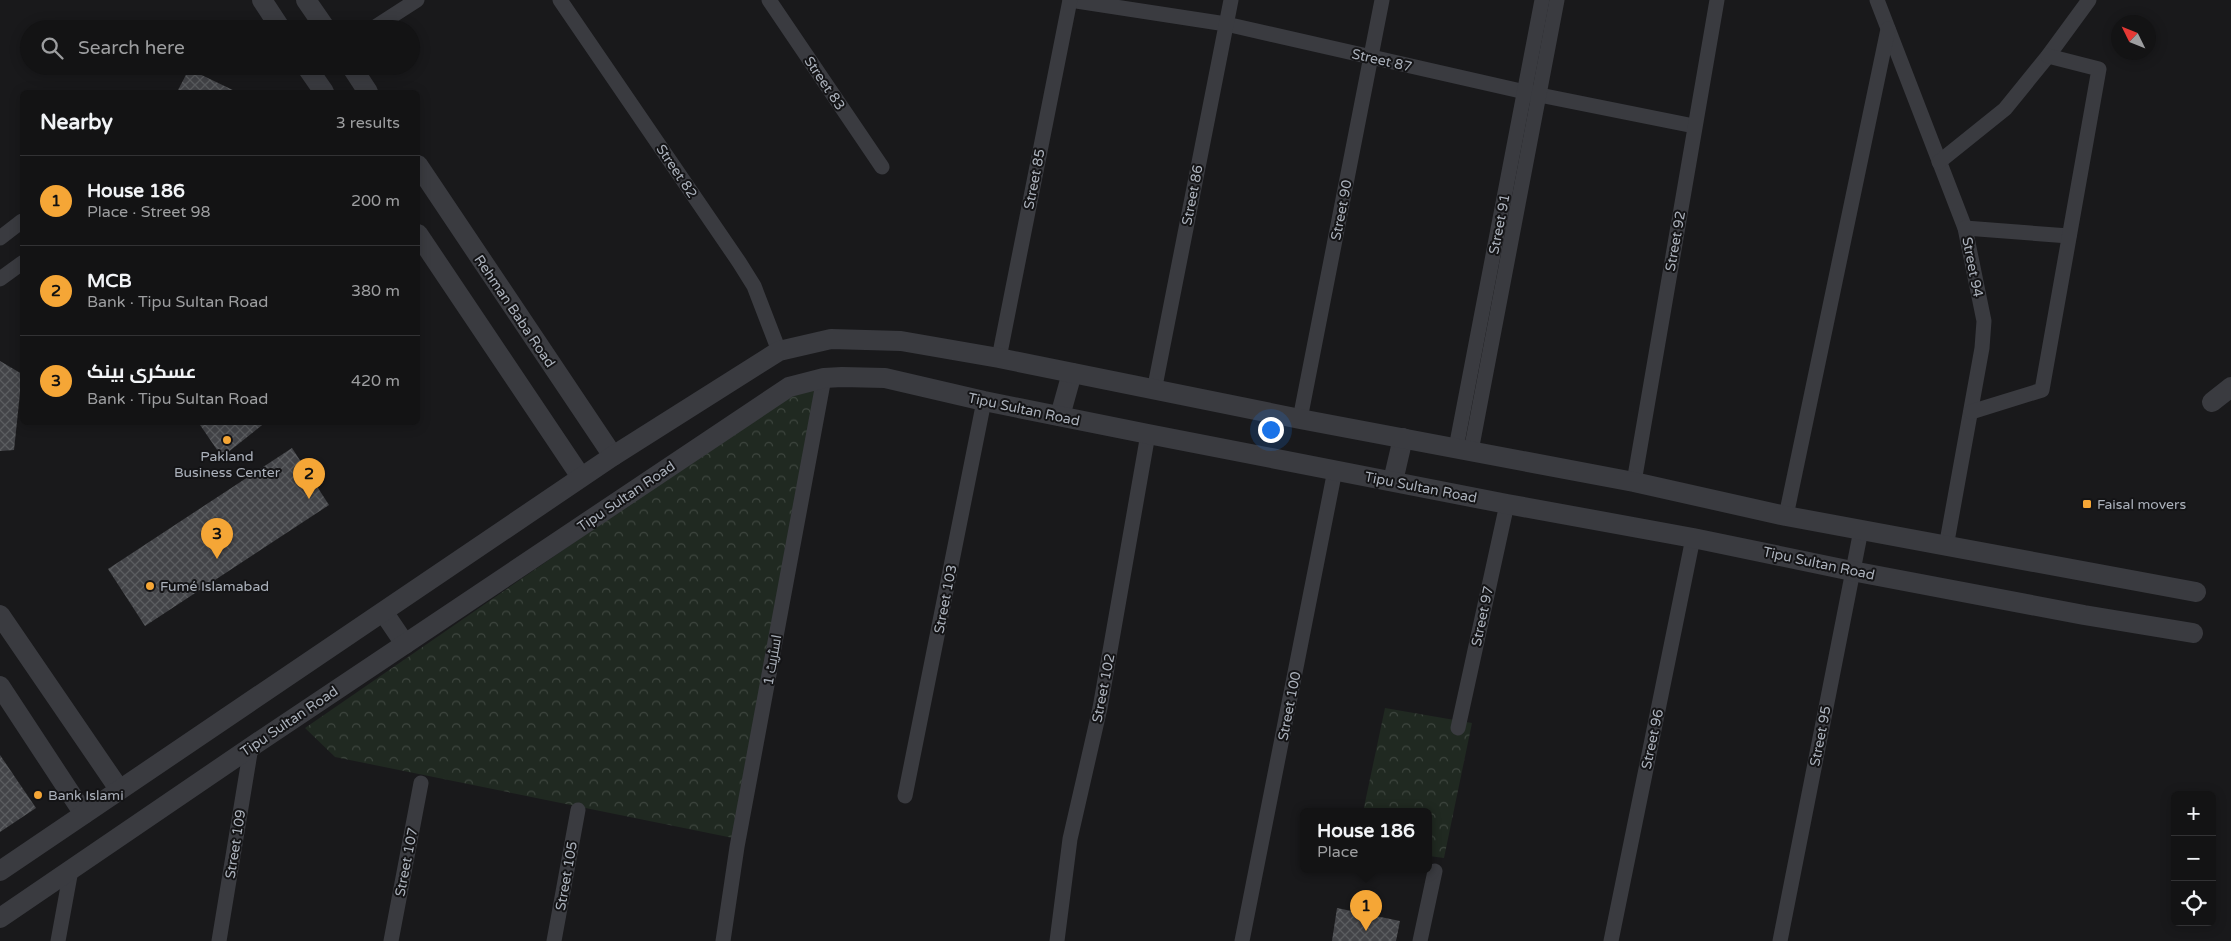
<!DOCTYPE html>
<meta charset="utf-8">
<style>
:root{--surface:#131314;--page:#202022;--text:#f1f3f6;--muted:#9d9ea0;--line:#323234;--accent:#f5a636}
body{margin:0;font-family:"Varela Round",Cairo,sans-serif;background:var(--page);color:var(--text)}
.controls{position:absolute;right:15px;bottom:15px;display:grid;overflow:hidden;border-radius:8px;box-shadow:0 2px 12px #0003}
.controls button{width:45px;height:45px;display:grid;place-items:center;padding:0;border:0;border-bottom:1px solid var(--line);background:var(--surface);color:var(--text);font:25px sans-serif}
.compass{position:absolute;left:2111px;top:15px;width:45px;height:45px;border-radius:50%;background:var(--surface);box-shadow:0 2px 12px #0003;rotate:313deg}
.you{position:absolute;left:1270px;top:429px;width:18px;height:18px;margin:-12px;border:4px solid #fff;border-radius:50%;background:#1a73e8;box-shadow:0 0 0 8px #1a73e833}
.badge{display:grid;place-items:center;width:32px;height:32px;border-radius:50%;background:var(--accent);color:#111;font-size:16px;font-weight:700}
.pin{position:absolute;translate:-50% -41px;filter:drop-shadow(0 1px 2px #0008)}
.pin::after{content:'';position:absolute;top:26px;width:18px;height:15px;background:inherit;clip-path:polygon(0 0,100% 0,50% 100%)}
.popup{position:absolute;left:1300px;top:808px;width:132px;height:65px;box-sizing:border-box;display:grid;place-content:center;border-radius:8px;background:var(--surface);filter:drop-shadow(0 1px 4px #0005);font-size:16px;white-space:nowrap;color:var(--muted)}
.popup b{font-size:19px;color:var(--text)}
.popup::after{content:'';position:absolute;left:50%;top:100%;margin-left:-10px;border:10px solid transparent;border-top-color:var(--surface)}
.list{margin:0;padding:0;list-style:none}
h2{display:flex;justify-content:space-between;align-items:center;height:65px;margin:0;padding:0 20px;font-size:21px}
h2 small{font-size:16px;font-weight:400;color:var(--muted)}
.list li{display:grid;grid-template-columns:32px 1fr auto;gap:15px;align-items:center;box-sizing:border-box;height:90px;padding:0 20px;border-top:1px solid var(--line)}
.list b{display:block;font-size:19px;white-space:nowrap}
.list p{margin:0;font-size:16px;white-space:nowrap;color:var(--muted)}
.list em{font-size:16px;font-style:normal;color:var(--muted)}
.icon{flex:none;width:28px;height:28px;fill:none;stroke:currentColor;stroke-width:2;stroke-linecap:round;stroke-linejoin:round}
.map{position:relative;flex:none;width:2231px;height:941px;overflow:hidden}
.search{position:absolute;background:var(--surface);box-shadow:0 2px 12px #0003;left:20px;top:20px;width:400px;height:55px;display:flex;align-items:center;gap:12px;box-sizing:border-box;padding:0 18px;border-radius:28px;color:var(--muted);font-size:19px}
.panel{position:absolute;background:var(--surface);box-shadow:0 2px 12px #0003;left:20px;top:90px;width:400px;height:335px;border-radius:8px}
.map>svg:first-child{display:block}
.park{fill:url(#park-crowns)}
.building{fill:url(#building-cross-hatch)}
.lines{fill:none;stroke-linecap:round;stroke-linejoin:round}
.minor{stroke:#3a3b40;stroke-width:15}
.tertiary{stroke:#3a3b40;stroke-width:20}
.poi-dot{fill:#f5a636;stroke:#141416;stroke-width:2}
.labels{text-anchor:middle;stroke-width:4;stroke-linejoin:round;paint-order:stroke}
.street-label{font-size:14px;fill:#abb1bb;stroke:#141416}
.poi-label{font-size:14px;fill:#abb1bb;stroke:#141416;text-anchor:start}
</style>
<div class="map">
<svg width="2231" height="941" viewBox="0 0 2231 941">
<defs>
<pattern id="park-crowns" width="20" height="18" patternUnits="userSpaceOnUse" patternTransform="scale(1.25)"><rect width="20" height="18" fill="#202921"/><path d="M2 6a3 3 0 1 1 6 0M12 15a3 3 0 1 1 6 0" fill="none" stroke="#3e463f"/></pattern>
<pattern id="building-cross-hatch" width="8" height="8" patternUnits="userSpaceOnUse" patternTransform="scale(1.25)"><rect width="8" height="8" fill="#434448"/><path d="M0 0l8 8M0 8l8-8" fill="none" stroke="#5b5d60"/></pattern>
</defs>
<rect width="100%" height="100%" fill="#19191b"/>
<g class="park">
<polygon points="816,386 733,838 335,757 305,728 788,395"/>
<polygon points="1385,708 1472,723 1444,858 1429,856 1428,812 1363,812"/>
</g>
<g class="building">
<polygon points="189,69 237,92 177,92"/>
<polygon points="0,361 22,374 14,450 0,451"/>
<polygon points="198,422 266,422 222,457"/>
<polygon points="292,448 329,505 145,626 108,569"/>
<polygon points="0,755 36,808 0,832"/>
<polygon points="1337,908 1400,921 1396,941 1332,941"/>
</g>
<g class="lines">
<g class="minor">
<polyline points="560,0 739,262 754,286 779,351"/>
<polyline points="769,0 882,167"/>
<polyline points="1070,0 1226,24 1525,92 1694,126"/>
<polyline points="1877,0 1965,228 1984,321 1982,348 1946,547"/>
<polyline points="372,29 417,0"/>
<polyline points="1939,162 2005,109 2048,56 2089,0"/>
<polyline points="1965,228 2069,236"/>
<polyline points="0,238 22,221"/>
<polyline points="0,279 22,263"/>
<polyline points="999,358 1070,0"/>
<polyline points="1154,391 1231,0"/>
<polyline points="1971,412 2042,390 2099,69 2048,56"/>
<polyline points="1300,419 1382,0"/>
<polyline points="1456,448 1542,0"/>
<polyline points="1471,451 1557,0"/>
<polyline points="1634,482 1717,0"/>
<polyline points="1786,516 1888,29"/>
<polyline points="1458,728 1507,504"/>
<polyline points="905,796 984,401"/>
<polyline points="58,941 71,870"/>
<polyline points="219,941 251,747"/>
<polyline points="391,941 421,783"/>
<polyline points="554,941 578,810"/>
<polyline points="723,941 737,847 824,378"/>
<polyline points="1057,941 1070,839 1100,708 1148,434"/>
<polyline points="1242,941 1335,470"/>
<polyline points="1420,941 1435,871"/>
<polyline points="1611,941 1693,538"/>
<polyline points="1780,941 1861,530"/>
</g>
<g class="tertiary">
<polyline points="262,0 281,29"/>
<polyline points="306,0 326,29"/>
<polyline points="306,66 324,92"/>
<polyline points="351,66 368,92"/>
<polyline points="418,165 613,456"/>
<polyline points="418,234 581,477"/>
<polyline points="2212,402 2231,387"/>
<polyline points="1060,416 1072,373"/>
<polyline points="1393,481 1403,438"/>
<polyline points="384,613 405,644"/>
<polyline points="0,615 119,789"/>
<polyline points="0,686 84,814"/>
<polyline points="0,871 613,456 779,351 831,339 901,341 999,358 1300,419 1634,482 1786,516 2196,592"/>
<polyline points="0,918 251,747 789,387 824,378 842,377 885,378 984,401 1148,434 1507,504 1693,538 1852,571 2084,615 2193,633"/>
</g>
</g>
<g class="poi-dot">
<circle cx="227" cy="440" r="5"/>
<rect x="2082" y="499" width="10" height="10" rx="2.5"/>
<circle cx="150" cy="586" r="5"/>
<circle cx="38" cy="795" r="5"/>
</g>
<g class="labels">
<g class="street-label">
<text transform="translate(1382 60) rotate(13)" y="5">Street 87</text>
<text transform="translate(825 83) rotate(56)" y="5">Street 83</text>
<text transform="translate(677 171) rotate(56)" y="5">Street 82</text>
<text transform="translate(1034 179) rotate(-79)" y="5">Street 85</text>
<text transform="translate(1192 195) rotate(-79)" y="5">Street 86</text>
<text transform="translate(1341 210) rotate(-79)" y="5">Street 90</text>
<text transform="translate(1499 224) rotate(-79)" y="5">Street 91</text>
<text transform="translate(1675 241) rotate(-80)" y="5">Street 92</text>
<text transform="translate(1973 267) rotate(79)" y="5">Street 94</text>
<text transform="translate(515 311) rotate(56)" y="5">Rehman Baba Road</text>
<text transform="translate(1024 409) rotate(12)" y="5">Tipu Sultan Road</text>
<text transform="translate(1421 487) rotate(11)" y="5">Tipu Sultan Road</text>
<text transform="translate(626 496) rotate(-34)" y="5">Tipu Sultan Road</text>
<text transform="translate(1819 563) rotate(12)" y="5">Tipu Sultan Road</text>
<text transform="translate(945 599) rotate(-79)" y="5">Street 103</text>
<text transform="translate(1482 616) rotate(-78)" y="5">Street 97</text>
<text transform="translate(772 660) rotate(-80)" y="5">اسٹریٹ 1</text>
<text transform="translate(1103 688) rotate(-79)" y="5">Street 102</text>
<text transform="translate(1289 706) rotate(-79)" y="5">Street 100</text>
<text transform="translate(289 721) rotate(-34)" y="5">Tipu Sultan Road</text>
<text transform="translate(1820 736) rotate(-79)" y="5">Street 95</text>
<text transform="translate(1652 739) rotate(-78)" y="5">Street 96</text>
<text transform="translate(235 844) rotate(-81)" y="5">Street 109</text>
<text transform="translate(406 862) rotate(-79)" y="5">Street 107</text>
<text transform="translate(566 876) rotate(-80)" y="5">Street 105</text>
</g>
<g class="poi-label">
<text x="227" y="461" text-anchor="middle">Pakland<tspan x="227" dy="16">Business Center</tspan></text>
<text x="2097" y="509">Faisal movers</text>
<text x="160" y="591">Fumé Islamabad</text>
<text x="48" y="800">Bank Islami</text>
</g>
</g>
</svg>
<div class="controls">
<button>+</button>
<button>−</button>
<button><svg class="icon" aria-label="locate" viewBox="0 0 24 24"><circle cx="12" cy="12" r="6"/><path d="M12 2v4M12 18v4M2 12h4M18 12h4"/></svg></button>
</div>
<svg class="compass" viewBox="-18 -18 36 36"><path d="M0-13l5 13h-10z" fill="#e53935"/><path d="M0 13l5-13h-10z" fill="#9d9ea0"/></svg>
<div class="you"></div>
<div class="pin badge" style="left:1366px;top:931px">1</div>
<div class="popup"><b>House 186</b>Place</div>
<div class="pin badge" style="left:309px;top:499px">2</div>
<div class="pin badge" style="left:217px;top:559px">3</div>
<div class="search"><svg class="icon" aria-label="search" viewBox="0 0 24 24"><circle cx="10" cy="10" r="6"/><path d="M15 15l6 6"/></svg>Search here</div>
<section class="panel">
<h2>Nearby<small>3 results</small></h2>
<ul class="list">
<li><span class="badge">1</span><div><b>House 186</b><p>Place · Street 98</p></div><em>200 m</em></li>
<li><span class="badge">2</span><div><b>MCB</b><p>Bank · Tipu Sultan Road</p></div><em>380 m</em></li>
<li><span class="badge">3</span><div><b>عسکری بینک</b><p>Bank · Tipu Sultan Road</p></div><em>420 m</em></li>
</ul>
</section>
</div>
